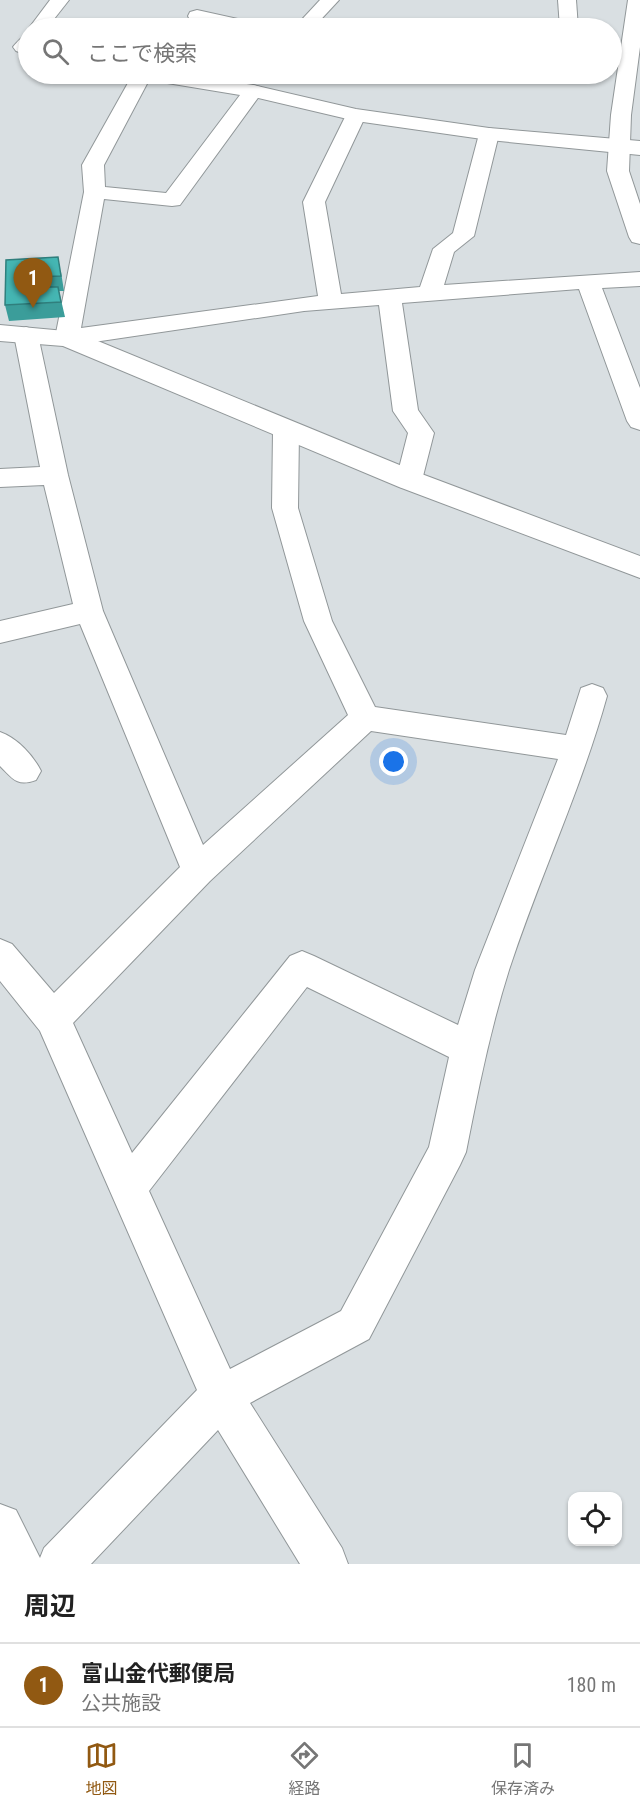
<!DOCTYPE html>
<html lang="ja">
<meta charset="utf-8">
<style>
:root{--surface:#fff;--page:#f6f6f6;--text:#222;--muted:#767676;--line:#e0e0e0;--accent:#915912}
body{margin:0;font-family:"Roboto Condensed","Noto Sans JP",sans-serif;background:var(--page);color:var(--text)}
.controls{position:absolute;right:18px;bottom:18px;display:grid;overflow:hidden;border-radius:12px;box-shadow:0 2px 4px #0004}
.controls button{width:54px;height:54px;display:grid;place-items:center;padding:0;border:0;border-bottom:2px solid var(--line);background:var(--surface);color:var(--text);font:30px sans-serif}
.you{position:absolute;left:394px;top:762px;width:21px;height:21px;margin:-15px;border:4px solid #fff;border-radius:50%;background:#1a73e8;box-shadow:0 0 0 9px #1a73e833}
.badge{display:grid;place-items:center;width:39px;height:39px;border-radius:50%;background:var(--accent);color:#fff;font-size:20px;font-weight:700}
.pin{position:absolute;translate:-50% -50px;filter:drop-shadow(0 2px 3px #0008)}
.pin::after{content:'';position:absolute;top:32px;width:21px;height:18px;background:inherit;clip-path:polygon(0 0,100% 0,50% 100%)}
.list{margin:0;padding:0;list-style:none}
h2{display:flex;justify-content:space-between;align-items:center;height:78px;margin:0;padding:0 24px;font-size:26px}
h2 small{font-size:20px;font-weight:400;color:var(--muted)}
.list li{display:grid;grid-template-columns:39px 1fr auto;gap:18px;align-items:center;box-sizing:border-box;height:84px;padding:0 24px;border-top:2px solid var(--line)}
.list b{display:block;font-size:22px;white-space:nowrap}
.list p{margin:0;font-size:20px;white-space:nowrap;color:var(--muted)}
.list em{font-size:20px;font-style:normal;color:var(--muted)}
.icon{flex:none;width:33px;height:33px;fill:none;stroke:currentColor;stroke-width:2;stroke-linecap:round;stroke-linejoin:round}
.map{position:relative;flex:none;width:640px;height:1564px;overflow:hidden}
.search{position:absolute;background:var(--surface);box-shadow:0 2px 4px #0004;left:18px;right:18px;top:18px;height:66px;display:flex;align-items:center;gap:15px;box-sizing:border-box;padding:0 21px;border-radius:33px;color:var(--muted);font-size:22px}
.sheet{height:162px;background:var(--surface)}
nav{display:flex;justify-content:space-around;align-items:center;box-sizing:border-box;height:84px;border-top:2px solid var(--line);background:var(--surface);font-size:16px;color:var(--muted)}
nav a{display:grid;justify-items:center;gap:3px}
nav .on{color:var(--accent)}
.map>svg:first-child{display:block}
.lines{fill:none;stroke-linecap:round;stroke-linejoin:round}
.minor-casing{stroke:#919799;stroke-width:2}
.tertiary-casing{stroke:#919799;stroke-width:2}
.minor{fill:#fff;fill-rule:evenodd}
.tertiary{fill:#fff;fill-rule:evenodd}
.wall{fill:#3b9d9a}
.building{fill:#45b6b3;stroke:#307f7d;stroke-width:1.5}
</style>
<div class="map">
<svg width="640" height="1564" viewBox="0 0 640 1564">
<rect width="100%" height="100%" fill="#d9dfe2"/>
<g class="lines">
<g class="minor-casing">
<g id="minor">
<polygon points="50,0 69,0 47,28 29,28"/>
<polygon points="320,0 339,0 313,28 294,28"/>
<polygon points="558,0 576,0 578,28 560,28"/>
<polygon points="628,0 640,0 640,47 631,115 629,171 640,204 640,244 632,242 629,237 607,171 611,115"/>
<polygon points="197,10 260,24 262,28 229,28 190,20 188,16 190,12"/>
<path d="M28,35V55L16,51L13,47C18,41 21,37 28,35Z"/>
<path d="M133,74H183L253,85L260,87L263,91L180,205L172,206L104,199L81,328L318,296L303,202L346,115L349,111H363L366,115L325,202L341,294L420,287L433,249L453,233L479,134L482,130L489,128L496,130L499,134L474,236L454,252L444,285L640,272V286L602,288L640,388V430L631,427L627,421L579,289L402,303L418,410L434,433L422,480L418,487L409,489L400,487L396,480L408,433L393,411L379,305L304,311L67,346L59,343L55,338L84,192L82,165ZM149,80L240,95L166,193L105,187L104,165Z"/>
<path d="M26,327L34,330L38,335L68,475L103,611L203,845L348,715L304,621L272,508L273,431L277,425L286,422L295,425L299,431L298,508L332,621L375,707L566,735L581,688L592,684L603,688L607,696C581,790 539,878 509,970C490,1030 478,1091 466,1152L460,1165L369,1339L250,1403L342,1548L348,1564H300L218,1430L91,1564H0V1504L16,1510L40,1558L44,1548L197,1390L40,1031L0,981V939L12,944L54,993L180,867L80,624L0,643V621L73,604L44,485L0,487V469L40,467L14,335L18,330ZM371,731L558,759L475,970L458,1025L314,956L302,951L290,956L132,1153L73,1023L210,881ZM307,987L449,1057L429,1147L341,1311L230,1369L149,1191Z"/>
<path d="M0,732C17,738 33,755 41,771L36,780C17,787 13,779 0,766Z"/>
</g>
</g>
<g class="tertiary-casing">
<g id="tertiary">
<polygon points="253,85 356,109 489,128 640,141 640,155 489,140 356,121 246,95 243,91 246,87"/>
<polygon points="0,325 76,332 419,473 640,556 640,578 399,487 63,346 0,341"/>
</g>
</g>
<use href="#minor" class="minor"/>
<use href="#tertiary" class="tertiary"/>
</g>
<polygon class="wall" points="6,260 61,272 64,291 59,291 65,317 9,321 5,305"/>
<polygon class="building" points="58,257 61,276 35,277 36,287 58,287 61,302 5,305 6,260"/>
</svg>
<div class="controls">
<button><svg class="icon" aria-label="locate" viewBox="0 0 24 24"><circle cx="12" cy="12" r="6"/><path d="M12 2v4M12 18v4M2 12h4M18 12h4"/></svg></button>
</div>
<div class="you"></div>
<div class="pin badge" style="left:33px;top:308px">1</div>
<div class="search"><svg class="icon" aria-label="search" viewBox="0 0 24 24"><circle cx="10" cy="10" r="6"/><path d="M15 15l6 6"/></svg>ここで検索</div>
</div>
<section class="sheet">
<h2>周辺<small></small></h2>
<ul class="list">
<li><span class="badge">1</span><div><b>富山金代郵便局</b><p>公共施設</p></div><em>180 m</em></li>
</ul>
</section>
<nav>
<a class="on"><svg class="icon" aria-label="map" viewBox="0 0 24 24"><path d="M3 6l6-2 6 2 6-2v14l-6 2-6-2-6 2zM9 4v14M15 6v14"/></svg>地図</a>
<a><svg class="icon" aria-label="directions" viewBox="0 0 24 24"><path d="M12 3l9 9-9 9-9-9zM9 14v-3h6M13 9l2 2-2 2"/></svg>経路</a>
<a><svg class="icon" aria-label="saved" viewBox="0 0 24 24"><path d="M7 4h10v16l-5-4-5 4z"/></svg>保存済み</a>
</nav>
